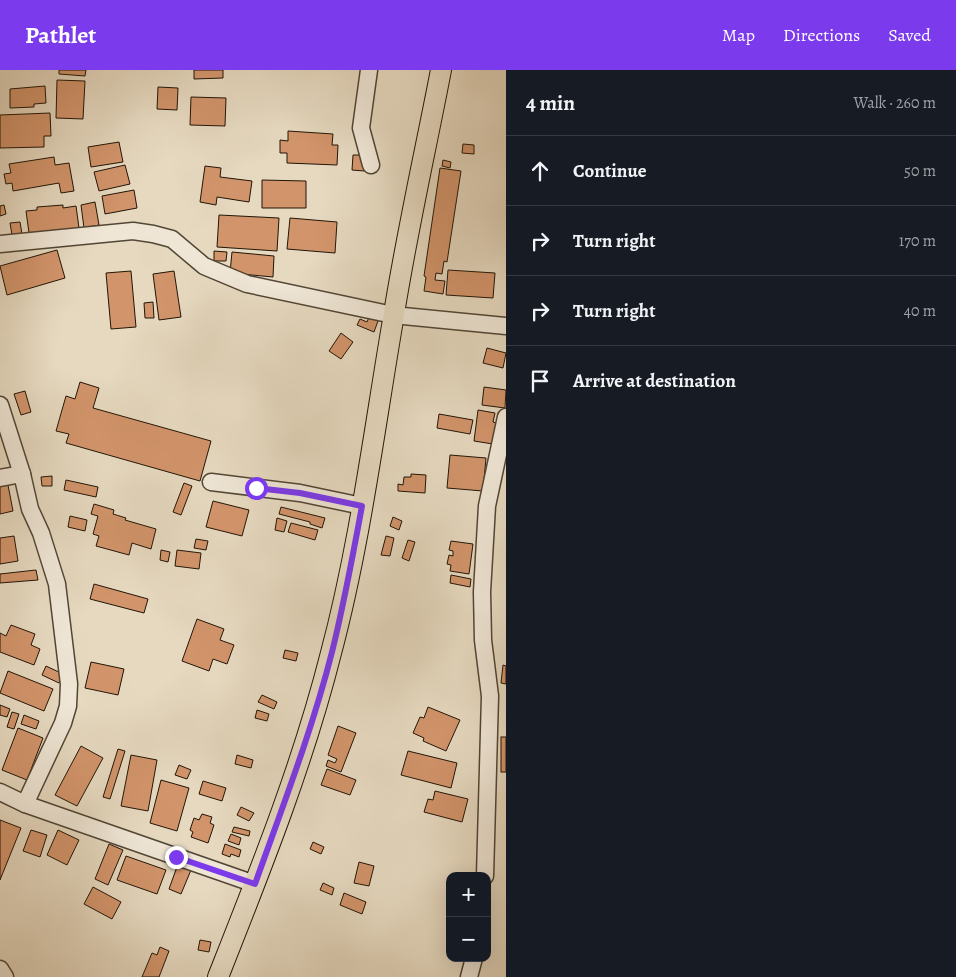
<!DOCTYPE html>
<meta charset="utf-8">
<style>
:root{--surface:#171b24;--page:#20242c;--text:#f1f3f6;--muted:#9ea1a6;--line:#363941;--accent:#7c3aed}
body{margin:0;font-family:Alegreya,serif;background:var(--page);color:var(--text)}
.controls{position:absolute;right:15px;bottom:15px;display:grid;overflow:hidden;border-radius:10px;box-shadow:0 5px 20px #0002}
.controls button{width:45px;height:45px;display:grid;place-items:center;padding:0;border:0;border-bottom:1px solid var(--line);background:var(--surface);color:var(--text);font:25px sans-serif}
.stop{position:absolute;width:15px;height:15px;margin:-11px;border:4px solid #7c3aed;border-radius:50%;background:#fff}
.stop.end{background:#7c3aed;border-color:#fff;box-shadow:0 1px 5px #0008}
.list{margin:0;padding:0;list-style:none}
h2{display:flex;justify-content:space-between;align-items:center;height:65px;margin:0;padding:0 20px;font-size:21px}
h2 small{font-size:16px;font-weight:400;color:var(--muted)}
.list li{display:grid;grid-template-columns:32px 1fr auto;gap:15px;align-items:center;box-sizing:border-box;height:70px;padding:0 20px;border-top:1px solid var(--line)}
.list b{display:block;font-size:19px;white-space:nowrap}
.list em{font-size:16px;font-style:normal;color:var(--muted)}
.icon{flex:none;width:28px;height:28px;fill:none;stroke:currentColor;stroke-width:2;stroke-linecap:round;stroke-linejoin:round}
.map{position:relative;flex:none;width:506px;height:907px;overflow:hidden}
header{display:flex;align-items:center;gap:30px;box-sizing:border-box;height:70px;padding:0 25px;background:var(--accent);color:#fff}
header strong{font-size:24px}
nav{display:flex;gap:28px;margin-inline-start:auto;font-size:18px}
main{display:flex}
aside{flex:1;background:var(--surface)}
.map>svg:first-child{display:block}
.building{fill:#d2946b;stroke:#211507}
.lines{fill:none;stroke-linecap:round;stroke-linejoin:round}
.minor-casing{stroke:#524635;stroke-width:19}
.major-casing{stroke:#211507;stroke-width:22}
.minor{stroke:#efe6d6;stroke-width:16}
.major{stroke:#e6d9c0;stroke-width:20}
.route{stroke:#7c3aed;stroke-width:6}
</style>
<header>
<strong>Pathlet</strong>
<nav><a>Map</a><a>Directions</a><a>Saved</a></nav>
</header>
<main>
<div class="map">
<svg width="506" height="907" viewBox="0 0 506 907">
<rect width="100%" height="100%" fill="#e6d9c0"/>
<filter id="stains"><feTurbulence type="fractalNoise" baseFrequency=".004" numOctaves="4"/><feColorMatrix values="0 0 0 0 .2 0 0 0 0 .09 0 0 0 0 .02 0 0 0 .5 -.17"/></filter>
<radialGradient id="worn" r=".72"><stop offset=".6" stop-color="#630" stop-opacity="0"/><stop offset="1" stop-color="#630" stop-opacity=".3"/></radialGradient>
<g class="building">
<polygon points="59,0 86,0 85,6 59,4"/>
<polygon points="194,0 223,0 223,8 194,9"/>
<polygon points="57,10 85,11 83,49 56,48"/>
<polygon points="45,16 46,33 34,34 34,37 10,38 10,19"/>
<polygon points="158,17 178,18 177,40 157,39"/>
<polygon points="191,27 226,28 225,56 190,55"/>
<polygon points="50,43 51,66 44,66 44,77 0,78 0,45"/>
<polygon points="288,61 333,64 332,75 338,75 337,95 287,93 287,83 280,83 280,70 288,71"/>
<polygon points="119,72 123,92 91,97 88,77"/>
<polygon points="463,74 474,75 474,84 462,83"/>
<polygon points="353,85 365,85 364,101 352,100"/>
<polygon points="54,87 55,95 69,93 74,121 61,123 59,113 13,121 12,113 6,114 4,104 11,103 9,94"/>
<polygon points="443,90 451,92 450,98 442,96"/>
<polygon points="125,95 130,114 99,121 94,102"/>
<polygon points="205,96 221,98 220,107 252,111 249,132 217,127 216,135 200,132"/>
<polygon points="440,98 461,101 447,192 444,191 442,204 436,203 435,210 445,211 443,224 424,221 426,207 424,206"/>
<polygon points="262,110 306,111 306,138 262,138"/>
<polygon points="134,120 137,138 105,144 102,126"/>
<polygon points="95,132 99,155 84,158 81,135"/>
<polygon points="4,135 6,144 0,146 0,136"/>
<polygon points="63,135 63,138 76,136 79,158 29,163 26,141 37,140 37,137"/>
<polygon points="219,145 279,148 277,181 217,177"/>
<polygon points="290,148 337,152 335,183 287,179"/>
<polygon points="20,152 22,164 12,165 10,153"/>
<polygon points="57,180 65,208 7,225 0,196"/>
<polygon points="214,181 227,182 226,191 214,191"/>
<polygon points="232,182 274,186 273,207 230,203"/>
<polygon points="448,200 495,203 493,228 446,225"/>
<polygon points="131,201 136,257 111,259 106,203"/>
<polygon points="174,201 181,247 159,250 153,204"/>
<polygon points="153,232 154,248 145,248 144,233"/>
<polygon points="369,247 378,251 374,262 357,255 360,249 367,252"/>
<polygon points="341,263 353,272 341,289 329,281"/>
<polygon points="487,278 506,283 503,298 483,293"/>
<polygon points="80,312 99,318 93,338 211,371 200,411 66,373 69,364 56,361 66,326 75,329"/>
<polygon points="484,317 506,320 505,338 482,335"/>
<polygon points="25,321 31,342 21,345 14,324"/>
<polygon points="478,340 495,343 493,352 496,353 493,374 474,371"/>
<polygon points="439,344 473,350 470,364 437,358"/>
<polygon points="450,385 486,388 483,421 447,418"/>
<polygon points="411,404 426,405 425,423 398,421 398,414 403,415 404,407 411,407"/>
<polygon points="52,406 52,416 42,416 41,407"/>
<polygon points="66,410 98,417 96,427 64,420"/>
<polygon points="184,413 192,416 181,445 173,442"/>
<polygon points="8,415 13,441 0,444 0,416"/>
<polygon points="213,431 249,440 242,466 206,457"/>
<polygon points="94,434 114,440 113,444 126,448 125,450 156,459 151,479 132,473 129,485 96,476 99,466 93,464 98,446 91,444"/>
<polygon points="281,437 325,448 322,458 310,454 310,452 279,444"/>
<polygon points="70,446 87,450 85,461 68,457"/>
<polygon points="393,447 402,451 399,460 390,456"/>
<polygon points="277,448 287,451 284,462 275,460"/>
<polygon points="291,453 318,460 315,470 288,462"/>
<polygon points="14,466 18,491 0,494 0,468"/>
<polygon points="386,466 394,468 390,486 381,485"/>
<polygon points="196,469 208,471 206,480 194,478"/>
<polygon points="408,470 415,472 409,491 402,488"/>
<polygon points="451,471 473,474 469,504 450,501 451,495 447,494 449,485 453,486 453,481 449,480"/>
<polygon points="161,480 170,482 168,492 160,490"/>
<polygon points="177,480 201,483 199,499 175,496"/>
<polygon points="36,500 38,510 0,513 0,504"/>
<polygon points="451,505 471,509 470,517 450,513"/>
<polygon points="94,514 148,529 144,543 90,529"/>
<polygon points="197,549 224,559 220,570 234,575 227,594 213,589 209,601 182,591"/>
<polygon points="11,555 35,564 31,575 40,579 34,595 0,582 0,563 6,566"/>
<polygon points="285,580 298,583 296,591 283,588"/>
<polygon points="91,592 124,599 118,625 85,618"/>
<polygon points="503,595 506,596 506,614 501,613"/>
<polygon points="46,596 63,604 59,613 42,605"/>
<polygon points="8,601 53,619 44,641 0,623"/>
<polygon points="262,625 277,632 274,639 258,632"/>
<polygon points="0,635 10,639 7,647 0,645"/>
<polygon points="428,637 460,650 446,681 423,671 424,668 413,663 420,647 424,648"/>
<polygon points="257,640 269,644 267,651 255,648"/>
<polygon points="12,642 19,644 14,659 7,657"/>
<polygon points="24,645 39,651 36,659 21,654"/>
<polygon points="338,656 356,663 341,702 326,696 328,690 335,693 337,689 328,685"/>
<polygon points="18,658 43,668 27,710 2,700"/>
<rect x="501" y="667" width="5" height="35"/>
<polygon points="81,676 103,688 77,736 55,725"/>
<polygon points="118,679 125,681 110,729 103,727"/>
<polygon points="408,681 457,693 451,718 401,705"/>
<polygon points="131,685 157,690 148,741 121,736"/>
<polygon points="237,685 253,690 251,698 235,694"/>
<polygon points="179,695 191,700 187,709 175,705"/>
<polygon points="327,699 356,710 350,725 321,715"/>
<polygon points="161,710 189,718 177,761 150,753"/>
<polygon points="203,711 226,718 222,731 199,724"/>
<polygon points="435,721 468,729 462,752 424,742 428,729 433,730"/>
<polygon points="241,737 254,743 249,751 237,745"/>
<polygon points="202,744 212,747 210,753 214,755 208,773 191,767 193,762 190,760 194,748 199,750"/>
<polygon points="0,750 21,758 0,810"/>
<polygon points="234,757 250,761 249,766 232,762"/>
<polygon points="31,760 47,765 40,787 23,781"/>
<polygon points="58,760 79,770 67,795 47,785"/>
<polygon points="231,764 241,768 239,775 228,771"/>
<polygon points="313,772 324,777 321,784 310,779"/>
<polygon points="109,774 123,780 108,815 95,809"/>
<polygon points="225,774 241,780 239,787 231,784 230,787 222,784"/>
<polygon points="126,786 166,800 157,824 117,810"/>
<polygon points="359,792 374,796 369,816 354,813"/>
<polygon points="178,794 191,800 181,824 169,819"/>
<polygon points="323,813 334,818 332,825 320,820"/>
<polygon points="93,817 121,832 112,849 84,834"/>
<polygon points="344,823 366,832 362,844 340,835"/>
<polygon points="200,870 211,872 209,882 198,880"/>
<polygon points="160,877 169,881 159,907 142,907 152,883 157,885"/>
</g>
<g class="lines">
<g class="minor-casing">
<g id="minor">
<polyline points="369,0 361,58 371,95"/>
<polyline points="0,174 133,161 153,164 172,169 204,196 247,214 393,245 506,256"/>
<polyline points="0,335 22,404 30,439 41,463 57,514 69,614 68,636 63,653 25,734"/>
<polyline points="0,408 22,404"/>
<polyline points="211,412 300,423 362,436"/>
<polyline points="0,722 25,734 255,814"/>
<polyline points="485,806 490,626 483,570 482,522 487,436 506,347"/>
<polyline points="0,899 5,907"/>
<polyline points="469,907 474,888"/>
</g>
</g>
<g class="major-casing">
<path id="major" d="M218,907C260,801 303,694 331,583C360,474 374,361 393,250C406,166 425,83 441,0"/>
</g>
<use href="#minor" class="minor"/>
<use href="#major" class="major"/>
</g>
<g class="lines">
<path class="route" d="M176,787L255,814C282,738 312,661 332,582C344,534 353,485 362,436L300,423L256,418"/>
</g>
<rect width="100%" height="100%" filter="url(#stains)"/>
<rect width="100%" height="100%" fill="url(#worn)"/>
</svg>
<div class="controls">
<button>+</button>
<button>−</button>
</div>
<div class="stop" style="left:256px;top:418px"></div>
<div class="stop end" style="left:176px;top:787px"></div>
</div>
<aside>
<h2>4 min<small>Walk · 260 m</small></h2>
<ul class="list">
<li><svg class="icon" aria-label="ahead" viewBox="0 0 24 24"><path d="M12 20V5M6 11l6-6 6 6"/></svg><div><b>Continue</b></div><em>50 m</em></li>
<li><svg class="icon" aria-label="right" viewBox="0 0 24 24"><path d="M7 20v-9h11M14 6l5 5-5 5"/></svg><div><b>Turn right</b></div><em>170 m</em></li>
<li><svg class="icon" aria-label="right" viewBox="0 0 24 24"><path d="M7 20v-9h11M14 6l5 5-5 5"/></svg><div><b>Turn right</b></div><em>40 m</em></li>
<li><svg class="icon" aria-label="arrive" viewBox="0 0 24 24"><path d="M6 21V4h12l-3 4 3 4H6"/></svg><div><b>Arrive at destination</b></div></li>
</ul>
</aside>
</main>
